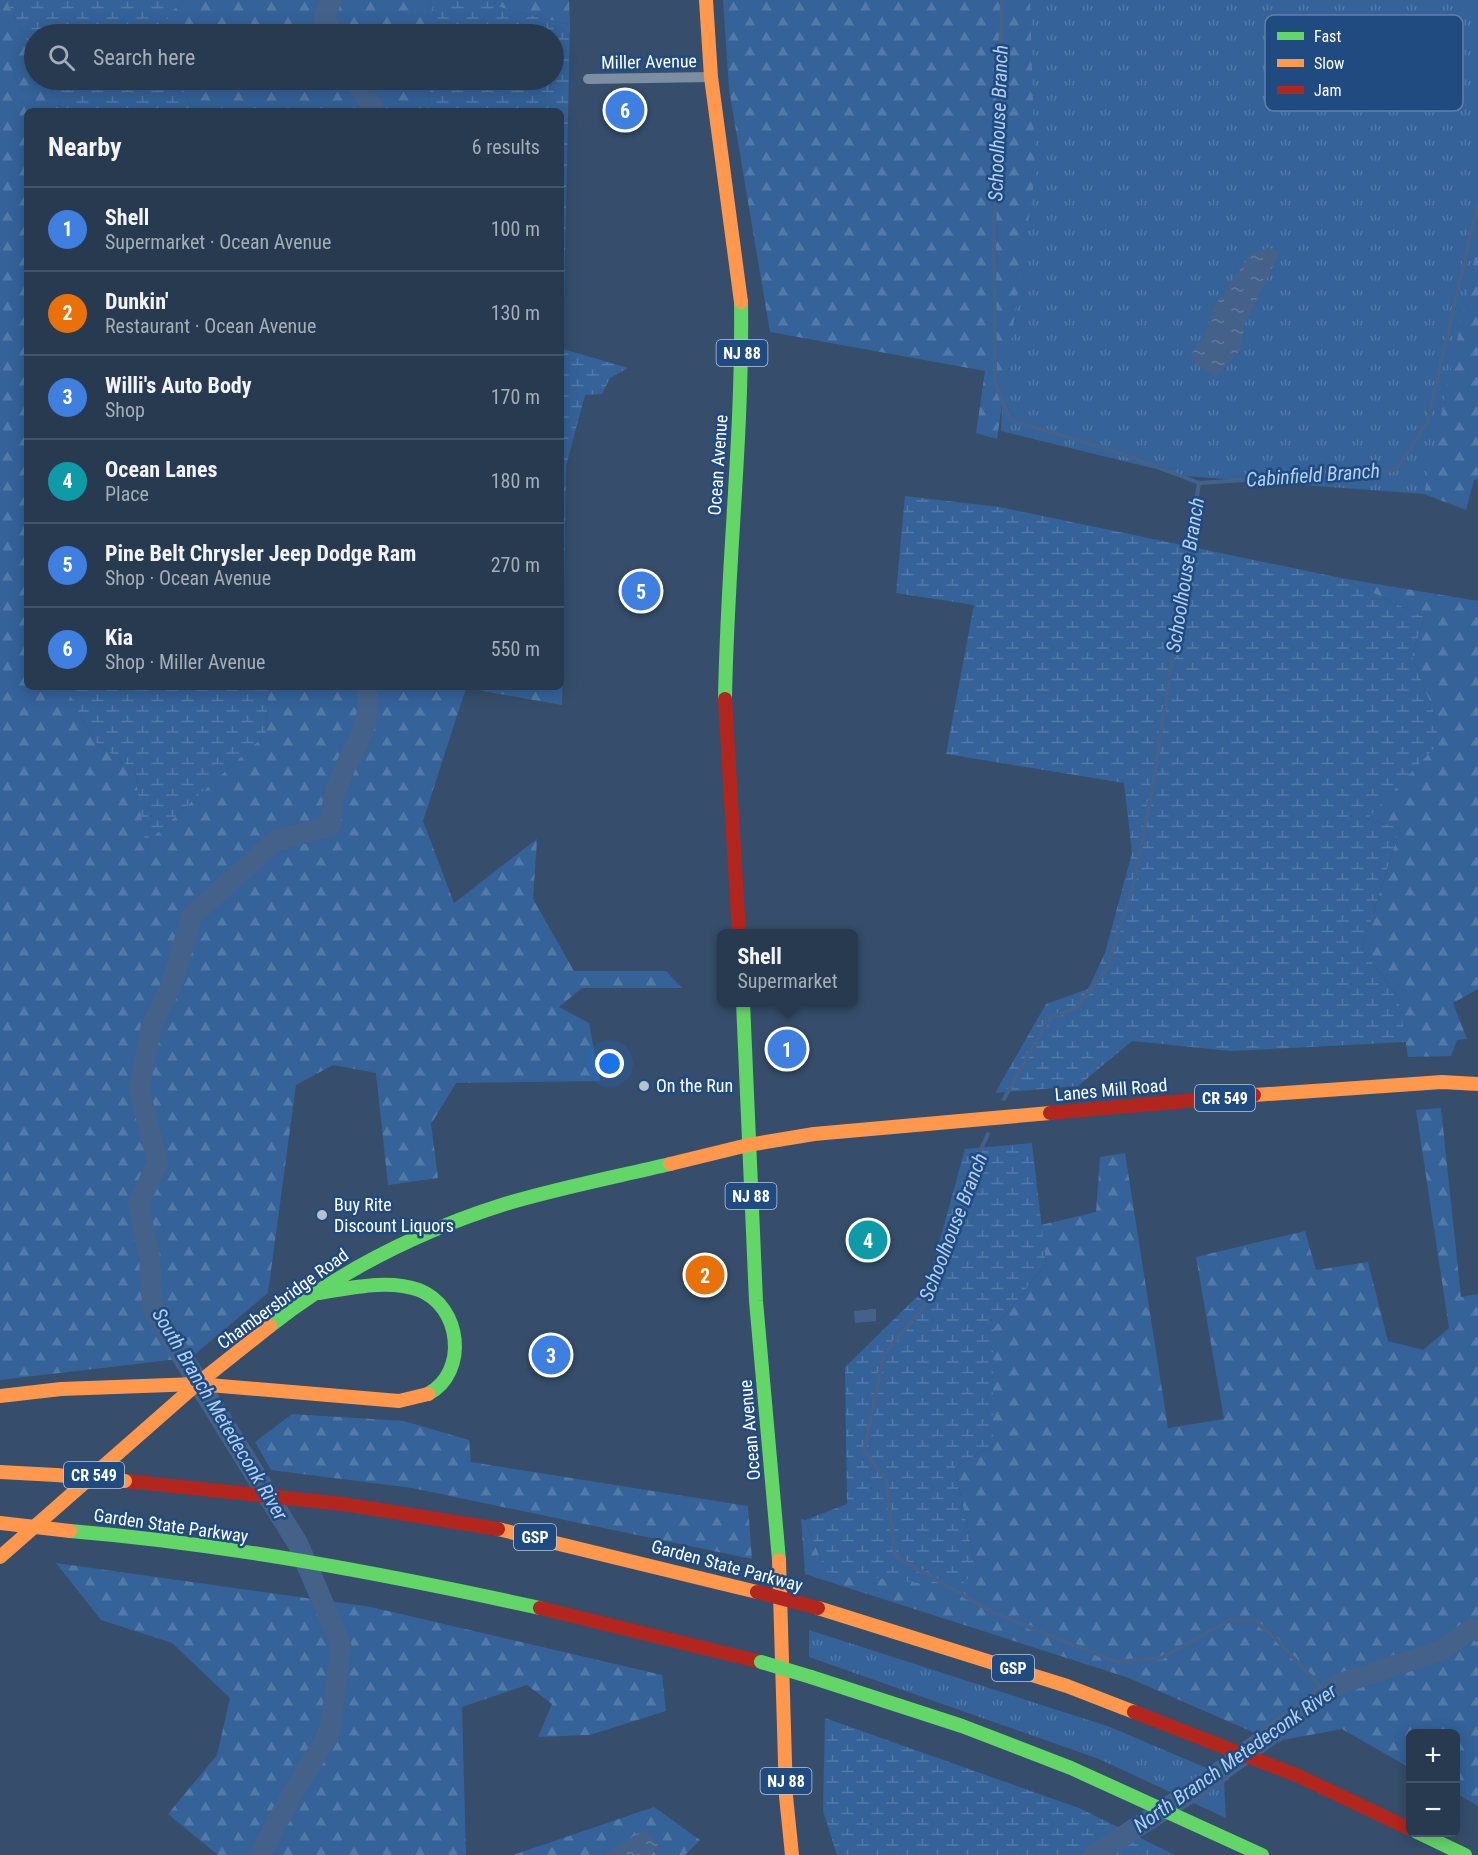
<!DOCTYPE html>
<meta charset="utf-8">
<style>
:root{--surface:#283a50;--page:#304157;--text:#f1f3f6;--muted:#a5adb7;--line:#445467;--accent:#b9c1cb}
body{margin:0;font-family:"Roboto Condensed",sans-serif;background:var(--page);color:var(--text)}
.controls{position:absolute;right:18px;bottom:18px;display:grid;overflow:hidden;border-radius:9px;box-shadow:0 3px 15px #0003}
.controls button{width:54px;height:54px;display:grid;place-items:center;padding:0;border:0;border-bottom:2px solid var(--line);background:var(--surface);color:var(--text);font:30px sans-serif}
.you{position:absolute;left:610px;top:1064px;width:21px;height:21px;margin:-15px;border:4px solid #fff;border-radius:50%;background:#1a73e8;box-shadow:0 0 0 9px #1a73e833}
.badge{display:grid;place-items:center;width:39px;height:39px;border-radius:50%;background:var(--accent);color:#fff;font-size:20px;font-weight:700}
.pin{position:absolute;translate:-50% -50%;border:3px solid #fff;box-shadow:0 2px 6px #0006}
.popup{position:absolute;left:717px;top:929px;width:141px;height:78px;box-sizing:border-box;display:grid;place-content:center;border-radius:9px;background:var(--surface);filter:drop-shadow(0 2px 4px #0005);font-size:20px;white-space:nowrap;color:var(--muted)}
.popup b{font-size:22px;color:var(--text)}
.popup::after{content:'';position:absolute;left:50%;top:100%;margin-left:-12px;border:12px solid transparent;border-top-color:var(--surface)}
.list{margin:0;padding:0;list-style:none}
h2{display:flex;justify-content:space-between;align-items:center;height:78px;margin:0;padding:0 24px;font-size:26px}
h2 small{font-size:20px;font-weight:400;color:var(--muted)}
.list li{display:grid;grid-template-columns:39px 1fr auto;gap:18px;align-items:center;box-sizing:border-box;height:84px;padding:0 24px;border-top:2px solid var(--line)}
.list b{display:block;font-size:22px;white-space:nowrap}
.list p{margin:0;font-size:20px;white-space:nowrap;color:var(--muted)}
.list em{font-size:20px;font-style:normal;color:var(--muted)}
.icon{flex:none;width:33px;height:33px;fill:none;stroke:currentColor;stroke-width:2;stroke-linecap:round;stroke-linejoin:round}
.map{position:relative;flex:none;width:1478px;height:1855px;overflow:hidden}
.search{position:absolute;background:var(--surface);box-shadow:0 3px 15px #0003;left:24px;top:24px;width:540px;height:66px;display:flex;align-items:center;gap:15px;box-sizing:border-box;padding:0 21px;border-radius:33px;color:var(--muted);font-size:22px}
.panel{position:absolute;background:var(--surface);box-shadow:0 3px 15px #0003;left:24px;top:108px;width:540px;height:582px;border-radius:9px}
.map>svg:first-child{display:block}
.grass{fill:url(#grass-tufts)}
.forest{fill:url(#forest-firs)}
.wetland{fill:url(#wetland-marsh)}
.water{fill:url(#water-ripples)}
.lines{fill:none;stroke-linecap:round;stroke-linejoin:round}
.stream{stroke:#446289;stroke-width:4}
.river{stroke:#446289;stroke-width:21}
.street{stroke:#7c8ea1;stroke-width:10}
.fast{stroke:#63d668;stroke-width:14}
.slow{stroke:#ff974d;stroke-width:14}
.jam{stroke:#b3261e;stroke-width:14}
.fast-bridge{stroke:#63d668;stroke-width:14}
.slow-bridge{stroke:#ff974d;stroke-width:14}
.jam-bridge{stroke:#b3261e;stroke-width:14}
.poi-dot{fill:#b9c1cb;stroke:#204b81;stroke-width:2}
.labels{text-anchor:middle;stroke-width:5;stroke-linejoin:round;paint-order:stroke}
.shield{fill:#204b81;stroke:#bcc9d9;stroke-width:1.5}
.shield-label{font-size:16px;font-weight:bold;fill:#fff}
.street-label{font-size:18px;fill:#fff;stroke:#204b81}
.poi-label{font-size:18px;fill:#fff;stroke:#204b81;text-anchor:start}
.water-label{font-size:20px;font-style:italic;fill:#b2cff0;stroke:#204b81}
.key{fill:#204b81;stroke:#6381a7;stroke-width:1.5}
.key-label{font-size:16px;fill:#fff}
</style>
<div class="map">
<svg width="1478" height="1855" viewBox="0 0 1478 1855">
<defs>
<pattern id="grass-tufts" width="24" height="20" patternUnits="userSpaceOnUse" patternTransform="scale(1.5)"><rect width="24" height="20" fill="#346299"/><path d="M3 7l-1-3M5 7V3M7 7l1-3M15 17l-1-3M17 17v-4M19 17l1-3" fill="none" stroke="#527aa8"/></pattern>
<pattern id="forest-firs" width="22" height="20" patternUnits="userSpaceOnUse" patternTransform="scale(1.5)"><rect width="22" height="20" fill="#346299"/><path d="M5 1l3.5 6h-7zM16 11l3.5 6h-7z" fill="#527aa8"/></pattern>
<pattern id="wetland-marsh" width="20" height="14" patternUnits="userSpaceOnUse" patternTransform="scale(1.5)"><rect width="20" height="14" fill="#346299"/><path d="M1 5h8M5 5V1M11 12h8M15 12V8" fill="none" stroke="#527aa8"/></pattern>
<pattern id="water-ripples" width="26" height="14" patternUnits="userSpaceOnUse" patternTransform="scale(1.5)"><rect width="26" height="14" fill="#446289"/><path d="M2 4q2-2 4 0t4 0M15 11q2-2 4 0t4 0" fill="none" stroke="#607a9b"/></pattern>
</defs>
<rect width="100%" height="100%" fill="#364e6b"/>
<g class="grass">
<polygon points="1020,0 1478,0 1478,256 1445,410 1424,494 1185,476 1001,431"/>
<polygon points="809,1630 1110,1727 1230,1778 1224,1783 1226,1818 1099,1759 809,1657"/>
</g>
<g class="forest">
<polygon points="0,0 6,0 34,54 34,80 48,80 60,102 59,111 27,111 27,687 66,687 93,740 135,771 146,843 266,734 268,687 561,687 561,466 566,466 562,705 466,688 423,821 454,903 537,839 533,899 574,971 666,971 682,988 582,988 559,1007 589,1023 600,1081 456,1083 431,1124 438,1178 388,1185 376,1073 333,1065 296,1085 268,1293 182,1365 178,1359 0,1380"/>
<polygon points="184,0 429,0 441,26 440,34 167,34 167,15"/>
<polygon points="494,0 569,0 570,25 495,6"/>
<polygon points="723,0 1030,0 1035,174 997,439 976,433 985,371 770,332 729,89"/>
<polygon points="178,80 432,80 427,111 194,111"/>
<polygon points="1478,243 1478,479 1474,480 1466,510 1424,494"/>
<polygon points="1341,578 1478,601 1478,989 1453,1003 1467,1039 1457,1040 1451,1056 1408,1057 1398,997 1362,949 1400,828 1367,819 1437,721 1412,656 1424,617"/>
<polygon points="1441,1108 1461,1297 1478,1294 1478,1806 1456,1793 1456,1734 1410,1734 1410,1768 1342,1729 1283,1740 1278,1743 1129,1678 805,1574 801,1519 805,1520 826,1572 976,1570 955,1467 993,1445 993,1329 1046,1264 1041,1225 1096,1212 1100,1157 1125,1153 1168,1428 1224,1419 1196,1257 1305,1231 1316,1270 1368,1262 1388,1341 1423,1350 1449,1328 1416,1110"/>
<polygon points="292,1414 404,1421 469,1440 471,1462 748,1506 752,1559 412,1488 271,1470 255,1442"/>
<polygon points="56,1563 371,1607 662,1675 666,1711 590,1735 538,1737 552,1704 527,1685 462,1707 466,1855 218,1855 168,1814 217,1755 230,1698 172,1643 101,1620"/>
<polygon points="654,1807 700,1840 685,1855 650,1855 660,1847 645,1830 604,1855 513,1855"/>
</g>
<g class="wetland">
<polygon points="6,0 184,0 168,15 167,34 34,34 34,54"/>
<polygon points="429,0 494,0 495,6 570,25 563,349 628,368 610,378 602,394 585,395 566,466 561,466 561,111 427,111 432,80 554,80 554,34 440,34 441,26"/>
<polygon points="48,80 178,80 194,111 59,111 60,102"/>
<polygon points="905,496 999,507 1341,578 1424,617 1412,656 1437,721 1436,746 1367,819 1400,828 1362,949 1398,997 1406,1042 1231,1051 1132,1041 1078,1086 995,1093 1046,1004 1088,989 1105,953 1132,853 1124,783 946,754 974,605 896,593"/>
<polygon points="66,687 268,687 266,734 145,844 135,771 93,740"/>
<polygon points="1032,1143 1046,1264 993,1329 993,1445 955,1467 976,1570 959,1588 826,1572 805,1520 847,1504 845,1367 927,1287 965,1149"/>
<polygon points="825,1718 1079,1808 1175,1855 837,1855 823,1811"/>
</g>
<g class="water">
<polygon points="1269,247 1280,252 1245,323 1241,349 1215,378 1189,358 1206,331 1214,307 1251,254"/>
<polygon points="876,1309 876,1321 855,1323 854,1311"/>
<polygon points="645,1829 660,1847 650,1855 604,1855"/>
</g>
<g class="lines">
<g class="stream">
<polyline points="1002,0 994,234 995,383 1010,420 1120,453 1199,483 1154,778 1134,883 1106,970 1076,1008 1049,1018 1004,1099"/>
<polyline points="1199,483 1396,470 1427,423 1478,203"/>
<polyline points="988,1134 976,1160 927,1303 884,1354 864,1451 886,1479 895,1556 994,1613 1117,1662 1161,1658 1230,1620 1254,1620 1277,1640 1326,1693"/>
</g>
<g class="river">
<polyline points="331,0 324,18 333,34"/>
<polyline points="355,80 373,108 372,111"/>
<path d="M260,1855L291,1796L330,1732L341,1645L298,1544L153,1309L149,1254L138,1204L158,1163L139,1089L151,1027L171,986L192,916L275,841L330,826C332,815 332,803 335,793C345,755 376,729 366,687"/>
<polyline points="1094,1855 1202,1785 1339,1684 1442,1650 1472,1629 1478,1631"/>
</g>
<polyline class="street" points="588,79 711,77"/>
<g class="fast">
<path d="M725,699C727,566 743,435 741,302"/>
<polyline points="743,1002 756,1301 779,1560"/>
<path d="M319,1293C351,1288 388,1279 419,1290C461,1306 469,1372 428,1394"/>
<path d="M270,1326C341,1270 419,1231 505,1204C558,1188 615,1177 670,1164"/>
<path d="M70,1531C228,1544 385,1574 540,1608"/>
<polyline points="811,1677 962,1726 1071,1768 1262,1855"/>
<polyline points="1417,1832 1465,1855"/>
</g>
<g class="slow">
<polyline points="706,0 711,77 741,302"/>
<polyline points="1254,1095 1442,1082 1478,1084"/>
<polyline points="670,1164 748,1145 814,1134 1050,1113"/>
<polyline points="197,1384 399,1401 428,1394"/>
<polyline points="0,1396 61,1389 197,1384"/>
<polyline points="0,1472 56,1475"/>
<polyline points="498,1529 757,1592"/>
<polyline points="0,1557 197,1384 270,1326"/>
<polyline points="779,1560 786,1796 792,1855"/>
<polyline points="818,1608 1067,1686 1134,1712"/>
</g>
<g class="jam">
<polyline points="725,699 739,934"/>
<polyline points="1050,1113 1254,1095"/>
<polyline points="125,1481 343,1504 498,1529"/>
<polyline points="540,1608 761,1662"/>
<polyline points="1134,1712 1296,1775 1410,1829"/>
</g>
<polyline class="fast-bridge" points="761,1662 811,1677"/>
<g class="slow-bridge">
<polyline points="56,1475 125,1481"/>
<polyline points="0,1523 70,1531"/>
</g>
<polyline class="jam-bridge" points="757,1592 818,1608"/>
</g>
<g class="poi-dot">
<circle cx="644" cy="1086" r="6"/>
<circle cx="322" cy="1215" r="6"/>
</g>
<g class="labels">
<g class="shield">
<rect x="716.5" y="340" width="51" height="26" rx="4.5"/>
<rect x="1195" y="1085" width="60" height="26" rx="4.5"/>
<rect x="725.5" y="1183" width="51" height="26" rx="4.5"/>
<rect x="64" y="1462" width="60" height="26" rx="4.5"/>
<rect x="514" y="1524" width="42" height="26" rx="4.5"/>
<rect x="992" y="1655" width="42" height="26" rx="4.5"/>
<rect x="760.5" y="1768" width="51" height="26" rx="4.5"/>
</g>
<g class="shield-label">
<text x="742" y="359">NJ 88</text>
<text x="1225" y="1104">CR 549</text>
<text x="751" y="1202">NJ 88</text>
<text x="94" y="1481">CR 549</text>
<text x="535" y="1543">GSP</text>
<text x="1013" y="1674">GSP</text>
<text x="786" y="1787">NJ 88</text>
</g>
<g class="street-label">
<text transform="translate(649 62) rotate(-1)" y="6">Miller Avenue</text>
<text transform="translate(718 465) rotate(-86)" y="6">Ocean Avenue</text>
<text transform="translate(1111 1090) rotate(-5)" y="6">Lanes Mill Road</text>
<text transform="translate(283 1299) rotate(-36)" y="6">Chambersbridge Road</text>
<text transform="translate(750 1430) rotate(-95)" y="6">Ocean Avenue</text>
<text transform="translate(171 1526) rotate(8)" y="6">Garden State Parkway</text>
<text transform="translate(727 1566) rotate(15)" y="6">Garden State Parkway</text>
</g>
<g class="poi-label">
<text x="656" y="1092">On the Run</text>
<text x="334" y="1211">Buy Rite<tspan x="334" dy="21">Discount Liquors</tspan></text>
</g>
<g class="water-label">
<text transform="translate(998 123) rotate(-88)" y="7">Schoolhouse Branch</text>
<text transform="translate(1313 475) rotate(-4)" y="7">Cabinfield Branch</text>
<text transform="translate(1185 575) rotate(-81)" y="7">Schoolhouse Branch</text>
<text transform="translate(953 1227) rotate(-69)" y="7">Schoolhouse Branch</text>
<text transform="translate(220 1414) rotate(59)" y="7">South Branch Metedeconk River</text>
<text transform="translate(1235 1758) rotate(-35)" y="7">North Branch Metedeconk River</text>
</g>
</g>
<rect x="1265" y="15" width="198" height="96" rx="9" class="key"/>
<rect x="1277" y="32" width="27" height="8" fill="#63d668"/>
<rect x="1277" y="59" width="27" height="8" fill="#ff974d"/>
<rect x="1277" y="86" width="27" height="8" fill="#b3261e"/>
<g class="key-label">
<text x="1314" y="42">Fast</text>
<text x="1314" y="69">Slow</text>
<text x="1314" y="96">Jam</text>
</g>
</svg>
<div class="controls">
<button>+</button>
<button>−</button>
</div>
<div class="you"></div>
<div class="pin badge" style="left:787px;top:1049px;background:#3f7fe0">1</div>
<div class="popup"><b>Shell</b>Supermarket</div>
<div class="pin badge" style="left:705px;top:1275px;background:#e8710a">2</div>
<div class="pin badge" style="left:551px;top:1355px;background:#3f7fe0">3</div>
<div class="pin badge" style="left:868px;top:1240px;background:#0f9aa8">4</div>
<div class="pin badge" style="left:641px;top:591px;background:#3f7fe0">5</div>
<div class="pin badge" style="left:625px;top:110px;background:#3f7fe0">6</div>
<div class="search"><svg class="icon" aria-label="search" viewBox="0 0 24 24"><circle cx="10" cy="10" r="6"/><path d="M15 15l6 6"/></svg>Search here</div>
<section class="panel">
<h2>Nearby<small>6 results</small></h2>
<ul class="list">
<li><span class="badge" style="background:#3f7fe0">1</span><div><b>Shell</b><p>Supermarket · Ocean Avenue</p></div><em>100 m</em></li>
<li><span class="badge" style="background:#e8710a">2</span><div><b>Dunkin'</b><p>Restaurant · Ocean Avenue</p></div><em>130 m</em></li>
<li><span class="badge" style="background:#3f7fe0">3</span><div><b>Willi's Auto Body</b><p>Shop</p></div><em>170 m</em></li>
<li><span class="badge" style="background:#0f9aa8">4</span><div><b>Ocean Lanes</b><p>Place</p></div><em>180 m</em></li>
<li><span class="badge" style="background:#3f7fe0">5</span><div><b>Pine Belt Chrysler Jeep Dodge Ram</b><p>Shop · Ocean Avenue</p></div><em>270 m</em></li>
<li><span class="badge" style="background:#3f7fe0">6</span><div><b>Kia</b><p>Shop · Miller Avenue</p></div><em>550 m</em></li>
</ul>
</section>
</div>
